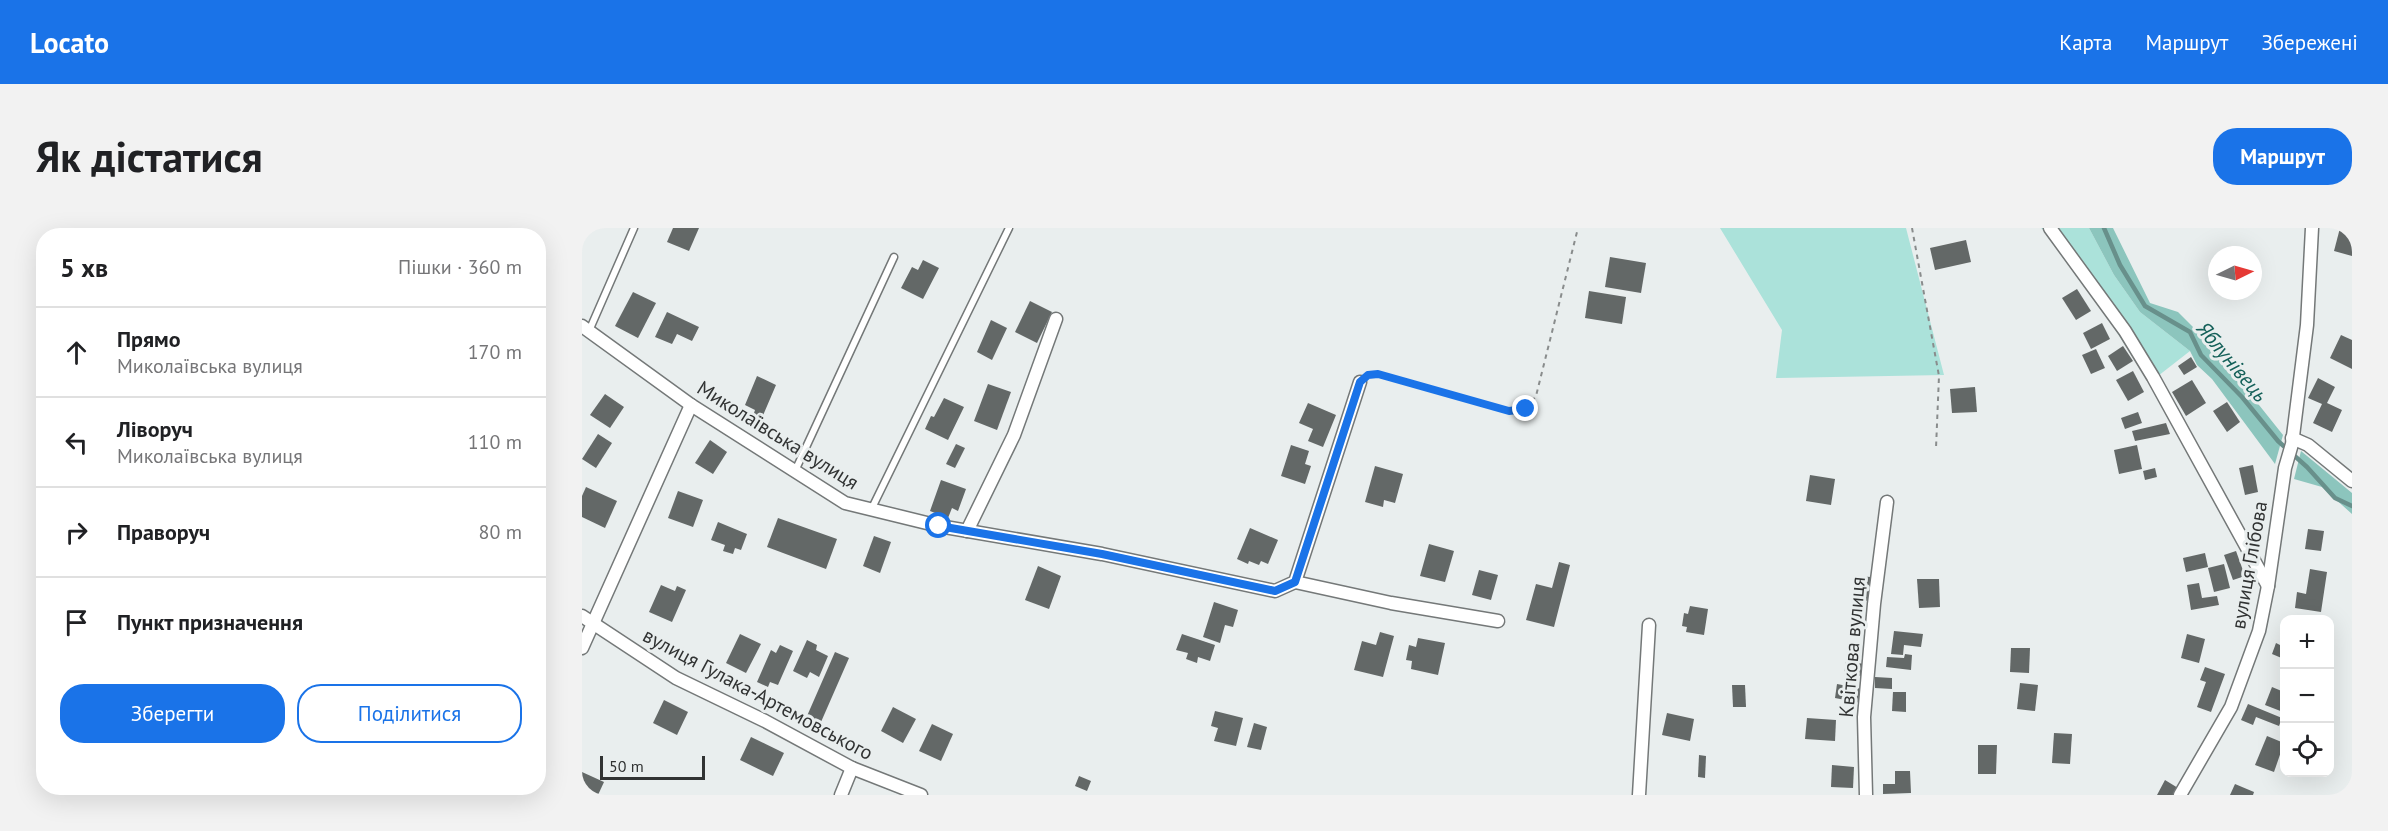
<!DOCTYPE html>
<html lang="uk">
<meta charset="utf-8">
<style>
:root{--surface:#fff;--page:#f2f2f2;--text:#202124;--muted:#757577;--line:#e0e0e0;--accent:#1a73e8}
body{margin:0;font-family:"PT Sans",sans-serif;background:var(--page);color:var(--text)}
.controls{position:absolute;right:18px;bottom:18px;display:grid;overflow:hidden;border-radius:12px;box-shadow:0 6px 24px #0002}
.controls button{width:54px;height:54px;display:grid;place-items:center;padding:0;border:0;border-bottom:2px solid var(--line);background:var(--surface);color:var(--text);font:30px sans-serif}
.compass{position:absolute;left:1626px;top:18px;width:54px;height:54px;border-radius:50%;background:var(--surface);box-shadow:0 6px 24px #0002;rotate:85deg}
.scale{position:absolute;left:18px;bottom:15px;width:105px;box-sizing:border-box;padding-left:6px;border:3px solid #313333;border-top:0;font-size:16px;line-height:21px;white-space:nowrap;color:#313333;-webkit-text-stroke:4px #e9eeee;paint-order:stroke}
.stop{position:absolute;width:18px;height:18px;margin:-14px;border:4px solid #1a73e8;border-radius:50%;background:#fff}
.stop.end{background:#1a73e8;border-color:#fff;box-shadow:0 2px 6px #0008}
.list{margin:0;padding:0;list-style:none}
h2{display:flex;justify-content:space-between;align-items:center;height:78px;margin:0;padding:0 24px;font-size:26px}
h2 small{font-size:20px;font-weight:400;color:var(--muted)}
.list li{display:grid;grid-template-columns:39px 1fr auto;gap:18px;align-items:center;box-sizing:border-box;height:90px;padding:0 24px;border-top:2px solid var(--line)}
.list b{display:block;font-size:22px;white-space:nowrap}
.list p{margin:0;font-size:20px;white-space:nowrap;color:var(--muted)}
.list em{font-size:20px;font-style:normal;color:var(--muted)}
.actions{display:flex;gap:12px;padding:18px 24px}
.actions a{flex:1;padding:14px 0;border:2px solid var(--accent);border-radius:24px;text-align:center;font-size:21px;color:var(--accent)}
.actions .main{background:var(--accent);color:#fff}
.icon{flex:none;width:33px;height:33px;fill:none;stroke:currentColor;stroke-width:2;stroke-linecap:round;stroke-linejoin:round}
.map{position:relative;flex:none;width:1770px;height:567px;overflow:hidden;border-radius:24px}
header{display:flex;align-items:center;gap:36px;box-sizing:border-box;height:84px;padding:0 30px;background:var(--accent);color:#fff}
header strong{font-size:28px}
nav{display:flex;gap:33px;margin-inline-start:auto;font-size:21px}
.intro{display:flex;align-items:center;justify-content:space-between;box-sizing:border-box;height:144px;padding:0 36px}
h1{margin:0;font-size:42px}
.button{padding:15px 27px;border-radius:24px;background:var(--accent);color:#fff;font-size:21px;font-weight:700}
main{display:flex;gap:36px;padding:0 36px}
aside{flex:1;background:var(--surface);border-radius:24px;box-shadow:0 6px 24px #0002}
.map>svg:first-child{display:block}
.green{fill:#abe2da}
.forest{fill:#8cc5bd}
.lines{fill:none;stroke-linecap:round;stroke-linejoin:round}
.stream{stroke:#68908b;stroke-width:4.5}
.building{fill:#636867}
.service-casing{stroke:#747878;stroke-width:9}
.minor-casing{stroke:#747878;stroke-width:15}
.path{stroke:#898c8c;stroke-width:2;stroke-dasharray:4.5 4.5;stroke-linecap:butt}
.service{stroke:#fff;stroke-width:6}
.minor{stroke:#fff;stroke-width:12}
.route{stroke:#1a73e8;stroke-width:8}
.labels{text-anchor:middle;stroke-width:6;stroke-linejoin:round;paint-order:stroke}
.street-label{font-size:20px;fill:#313333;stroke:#e9eeee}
.water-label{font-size:21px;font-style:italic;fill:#146059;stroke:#e9eeee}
</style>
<header>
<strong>Locato</strong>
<nav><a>Карта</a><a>Маршрут</a><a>Збережені</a></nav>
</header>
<div class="intro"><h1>Як дістатися</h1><a class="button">Маршрут</a></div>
<main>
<aside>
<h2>5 хв<small>Пішки · 360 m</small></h2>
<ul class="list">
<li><svg class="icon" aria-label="ahead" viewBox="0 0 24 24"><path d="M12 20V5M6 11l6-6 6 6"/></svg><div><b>Прямо</b><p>Миколаївська вулиця</p></div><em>170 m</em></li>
<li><svg class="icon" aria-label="left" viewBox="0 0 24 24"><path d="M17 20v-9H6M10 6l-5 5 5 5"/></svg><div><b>Ліворуч</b><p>Миколаївська вулиця</p></div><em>110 m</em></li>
<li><svg class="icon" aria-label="right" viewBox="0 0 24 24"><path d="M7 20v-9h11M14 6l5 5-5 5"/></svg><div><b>Праворуч</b></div><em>80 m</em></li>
<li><svg class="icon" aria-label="arrive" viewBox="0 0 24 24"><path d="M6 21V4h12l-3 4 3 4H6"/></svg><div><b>Пункт призначення</b></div></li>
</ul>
<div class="actions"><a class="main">Зберегти</a><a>Поділитися</a></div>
</aside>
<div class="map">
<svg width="1770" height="567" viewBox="0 0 1770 567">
<rect width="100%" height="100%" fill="#e9eeee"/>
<g class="green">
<polygon points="1138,0 1324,0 1362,147 1194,150 1200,102"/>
<polygon points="1459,0 1507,0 1532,47 1558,84 1608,123 1567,155 1524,87 1468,7"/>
</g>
<g class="forest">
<polygon points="1507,0 1531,0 1568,75 1596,84 1629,117 1701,207 1693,236 1630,151 1615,137 1608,123 1558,84 1532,47"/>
<polygon points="1719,223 1770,265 1770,286 1740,259 1712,251"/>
</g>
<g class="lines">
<polyline class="stream" points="1522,0 1538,37 1563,78 1608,104 1619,127 1660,169 1696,213 1725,239 1753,270 1770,278"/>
</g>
<g class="building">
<polygon points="91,0 117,0 107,23 85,14"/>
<polygon points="1758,0 1770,0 1770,28 1752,23"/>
<polygon points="1384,12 1389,34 1353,42 1348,20"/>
<polygon points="1028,29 1064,35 1059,65 1023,59"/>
<polygon points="341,32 357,40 341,71 319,60 330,39 336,42"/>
<polygon points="1495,61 1509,83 1494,92 1480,70"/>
<polygon points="1007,63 1044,69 1040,96 1003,90"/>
<polygon points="51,64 74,75 56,110 33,98"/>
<polygon points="448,73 470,84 455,115 433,104"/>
<polygon points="85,84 117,99 110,113 95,106 90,116 73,109"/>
<polygon points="409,92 425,100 410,132 395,124"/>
<polygon points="1520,95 1528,111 1509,121 1501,105"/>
<polygon points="1759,107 1770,112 1770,141 1748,130"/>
<polygon points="1541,118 1551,133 1535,143 1526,128"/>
<polygon points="1514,121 1523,140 1509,146 1500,127"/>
<polygon points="1609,129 1615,139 1602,147 1596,138"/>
<polygon points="1551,143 1562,164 1546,173 1534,152"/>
<polygon points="175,148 194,157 179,192 171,188 173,182 163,177"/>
<polygon points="1736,150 1753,159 1745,175 1760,182 1750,204 1731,195 1740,176 1726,170"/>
<polygon points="1610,152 1624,175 1604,188 1590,164"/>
<polygon points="406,156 429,164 415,202 392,193"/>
<polygon points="1393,159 1395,184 1370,185 1368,161"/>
<polygon points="23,166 42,179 28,200 8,187"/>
<polygon points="362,170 382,179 366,212 343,201 349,188 352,189"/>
<polygon points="1645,174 1658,194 1645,204 1631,183"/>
<polygon points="726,175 754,187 741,219 726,213 731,201 717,195"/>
<polygon points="1556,184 1560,195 1543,201 1539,190"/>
<polygon points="1584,195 1588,206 1553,213 1550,203"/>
<polygon points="16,206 30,215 14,240 0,231"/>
<polygon points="128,212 145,224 131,246 113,235"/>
<polygon points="374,216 383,220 373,240 364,236"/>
<polygon points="709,217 727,223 723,236 729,238 723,256 699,248"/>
<polygon points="1555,217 1560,241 1537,246 1532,222"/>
<polygon points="1671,237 1676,264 1663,267 1657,240"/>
<polygon points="793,238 821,246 813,275 802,272 801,279 783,274"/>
<polygon points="1573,240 1575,249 1563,252 1561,243"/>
<polygon points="1228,247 1253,251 1249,277 1224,273"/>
<polygon points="359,252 384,261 376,283 370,280 366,290 348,283"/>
<polygon points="4,259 35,273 23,300 0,289 0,268"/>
<polygon points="96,263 121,272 111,299 86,290"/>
<polygon points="196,290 255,311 244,341 185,319"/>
<polygon points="136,294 165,306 159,322 153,320 151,326 141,323 143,317 129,312"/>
<polygon points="668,300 696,312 686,336 679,333 677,337 667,333 666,336 655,331"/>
<polygon points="1726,301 1742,303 1739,323 1723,321"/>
<polygon points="292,308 309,314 298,345 281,338"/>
<polygon points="847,316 872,323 863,354 838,348"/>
<polygon points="1654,323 1663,348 1651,352 1642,327"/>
<polygon points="1623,325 1626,339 1604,344 1601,330"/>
<polygon points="977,334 988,337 972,399 944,392 954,356 970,360"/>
<polygon points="1642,336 1648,360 1632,364 1626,340"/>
<polygon points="456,338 479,348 467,381 443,372"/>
<polygon points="1728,341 1745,344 1739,384 1713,380 1715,364 1724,366"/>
<polygon points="897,342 916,347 909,372 890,367"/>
<polygon points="1273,348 1289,349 1287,373 1271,371"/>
<polygon points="1335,351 1357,351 1358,379 1337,380"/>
<polygon points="1617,355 1620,370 1635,368 1637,377 1609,382 1605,357"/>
<polygon points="79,357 93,363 95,358 104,362 90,394 67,384"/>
<polygon points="632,374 656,382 651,399 643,397 638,415 621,409"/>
<polygon points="1108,378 1126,381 1122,407 1104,404 1105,399 1100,398 1102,385 1106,386"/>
<polygon points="1312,403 1341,406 1339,419 1322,417 1321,427 1309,426"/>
<polygon points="798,404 812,408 801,449 772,442 780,413 794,417"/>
<polygon points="158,406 179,416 164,445 144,435"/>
<polygon points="600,406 633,417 628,433 616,429 615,435 604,431 606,425 594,422"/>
<polygon points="1605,406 1623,411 1617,435 1599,430"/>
<polygon points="836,410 863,415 856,447 829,441 830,433 824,432 827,417 834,419"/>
<polygon points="225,412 235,417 234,422 246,428 237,449 228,444 225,450 211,443"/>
<polygon points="1694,415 1702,419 1702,431 1690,426"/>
<polygon points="198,417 211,423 196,457 188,454 186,459 175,454 189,422 194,425"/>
<polygon points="1429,420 1448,420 1447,445 1428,444"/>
<polygon points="253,424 267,430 239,494 225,488"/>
<polygon points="1323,426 1330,427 1329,442 1304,439 1305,429 1322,430"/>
<polygon points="1264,433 1282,436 1280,448 1262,446"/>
<polygon points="1623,439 1643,446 1629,484 1615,479 1624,454 1618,452"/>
<polygon points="1293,449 1310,450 1310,461 1293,460"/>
<polygon points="1438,455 1456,457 1453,483 1435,481"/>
<polygon points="1255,456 1281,461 1279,475 1253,470"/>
<polygon points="1150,457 1163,457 1164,479 1151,479"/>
<polygon points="1690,459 1702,464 1701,484 1683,477"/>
<polygon points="1311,464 1324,464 1324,484 1310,483"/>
<polygon points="82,472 106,484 95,507 71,495"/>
<polygon points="1666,476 1700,490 1697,498 1674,489 1671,497 1659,492"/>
<polygon points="311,479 334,491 321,515 299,503"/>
<polygon points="633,483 661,490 654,518 632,513 636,500 629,498"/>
<polygon points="1085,485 1112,491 1108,513 1080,507"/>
<polygon points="1225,490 1254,492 1253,513 1223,511"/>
<polygon points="672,495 685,499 679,522 665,519"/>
<polygon points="350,496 371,506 359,533 337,523"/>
<polygon points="1472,505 1490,506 1488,536 1470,535"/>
<polygon points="1685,508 1702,515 1692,544 1673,537"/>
<polygon points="169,509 202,525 191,548 158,532"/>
<polygon points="1396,517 1415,517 1414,546 1396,546"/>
<polygon points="1117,527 1124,528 1123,550 1116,549"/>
<polygon points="1250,537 1272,539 1271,560 1249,559"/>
<polygon points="1313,543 1328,543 1329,565 1301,566 1301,556 1313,556"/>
<polygon points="0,544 22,554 16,567 0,562"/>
<polygon points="497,548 509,553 505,563 493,558"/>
<polygon points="1583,552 1596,560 1592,567 1575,567"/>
<polygon points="1653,556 1672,564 1671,567 1648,567"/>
</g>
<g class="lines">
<g class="service-casing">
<g id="service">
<polyline points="7,103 52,0"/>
<polyline points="213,243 312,29"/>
<polyline points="289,282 427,0"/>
</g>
</g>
<g class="minor-casing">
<g id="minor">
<polyline points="1468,0 1543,103 1571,149 1686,358"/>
<polyline points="0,98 109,177 263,275 357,298 520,326 693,363 713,354 778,154"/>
<polyline points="1710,210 1726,217 1770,253"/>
<polyline points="385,303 432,207 474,91"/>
<polyline points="713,354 809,375 916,393"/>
<polyline points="0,388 94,450 183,493 270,540 339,567"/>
<polyline points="0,420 109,177"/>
<polyline points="259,567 270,540"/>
<polyline points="1057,567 1067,397"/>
<polyline points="1284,567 1282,489 1292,376 1305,274"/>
<polyline points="1598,567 1649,479 1677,403 1686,358 1703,240 1710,216 1725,97 1730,0"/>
</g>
</g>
<g class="path">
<polyline points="1330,0 1357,148 1354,220"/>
<polyline points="788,147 796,146 927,183 944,181 954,168 996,0"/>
</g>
<use href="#service" class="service"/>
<use href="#minor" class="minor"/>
</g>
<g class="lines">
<polyline class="route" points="357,298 520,326 693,363 713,354 778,154 786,147 796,146 927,183 944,181"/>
</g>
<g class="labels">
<g class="street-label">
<text transform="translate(196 207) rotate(32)" y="7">Миколаївська вулиця</text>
<text transform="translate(1667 337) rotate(-80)" y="7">вулиця Глібова</text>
<text transform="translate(1270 419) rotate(-85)" y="7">Квіткова вулиця</text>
<text transform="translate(176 466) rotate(28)" y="7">вулиця Гулака-Артемовського</text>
</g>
<g class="water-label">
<text transform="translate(1650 134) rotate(50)" y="7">Яблунівець</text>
</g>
</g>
</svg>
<div class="controls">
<button>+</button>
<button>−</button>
<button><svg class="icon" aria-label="locate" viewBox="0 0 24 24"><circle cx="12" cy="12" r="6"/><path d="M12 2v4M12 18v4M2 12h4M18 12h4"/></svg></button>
</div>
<svg class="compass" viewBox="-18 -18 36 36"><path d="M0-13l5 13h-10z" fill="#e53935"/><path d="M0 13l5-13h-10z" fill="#757577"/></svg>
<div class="scale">50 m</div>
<div class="stop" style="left:357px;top:298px"></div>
<div class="stop end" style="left:944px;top:181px"></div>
</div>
</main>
